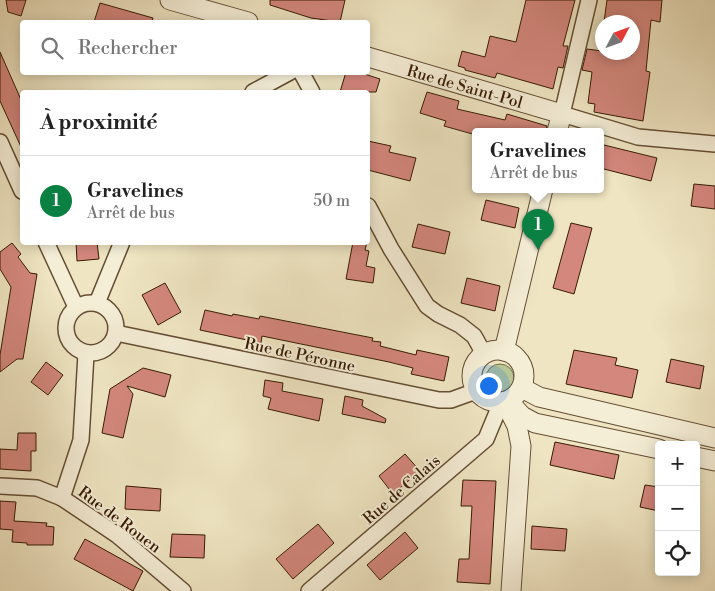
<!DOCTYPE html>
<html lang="fr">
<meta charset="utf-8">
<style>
:root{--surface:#fff;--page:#f2f2f2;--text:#222;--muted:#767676;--line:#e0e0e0;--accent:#0b8043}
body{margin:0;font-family:"Libre Bodoni",serif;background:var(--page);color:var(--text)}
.controls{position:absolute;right:15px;bottom:15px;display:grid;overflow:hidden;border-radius:5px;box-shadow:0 2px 12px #0003}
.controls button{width:45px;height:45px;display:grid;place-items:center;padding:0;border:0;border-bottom:1px solid var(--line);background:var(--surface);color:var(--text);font:25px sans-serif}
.compass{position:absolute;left:595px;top:15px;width:45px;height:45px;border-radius:50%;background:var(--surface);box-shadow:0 2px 12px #0003;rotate:49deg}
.you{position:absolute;left:488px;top:385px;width:18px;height:18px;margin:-12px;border:4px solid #fff;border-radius:50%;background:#1a73e8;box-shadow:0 0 0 8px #1a73e833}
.badge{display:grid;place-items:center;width:32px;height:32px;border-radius:50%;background:var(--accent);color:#fff;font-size:16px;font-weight:700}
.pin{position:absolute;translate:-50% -41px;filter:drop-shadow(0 1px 2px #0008)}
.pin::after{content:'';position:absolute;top:26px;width:18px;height:15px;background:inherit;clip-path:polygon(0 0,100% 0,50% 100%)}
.popup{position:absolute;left:472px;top:128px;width:132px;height:65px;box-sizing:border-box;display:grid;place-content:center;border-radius:5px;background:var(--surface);filter:drop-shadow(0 1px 4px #0005);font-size:16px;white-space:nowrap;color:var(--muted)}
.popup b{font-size:19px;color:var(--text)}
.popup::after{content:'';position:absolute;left:50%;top:100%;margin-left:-10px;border:10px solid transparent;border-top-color:var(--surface)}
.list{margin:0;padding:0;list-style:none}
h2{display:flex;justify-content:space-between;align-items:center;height:65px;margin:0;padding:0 20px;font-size:21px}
h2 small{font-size:16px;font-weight:400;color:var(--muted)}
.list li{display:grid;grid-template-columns:32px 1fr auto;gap:15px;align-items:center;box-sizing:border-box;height:90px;padding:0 20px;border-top:1px solid var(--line)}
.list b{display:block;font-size:19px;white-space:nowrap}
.list p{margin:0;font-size:16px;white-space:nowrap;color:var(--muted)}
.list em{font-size:16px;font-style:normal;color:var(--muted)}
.icon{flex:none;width:28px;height:28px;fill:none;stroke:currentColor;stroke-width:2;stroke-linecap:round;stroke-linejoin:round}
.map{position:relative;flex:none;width:715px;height:591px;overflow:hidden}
.search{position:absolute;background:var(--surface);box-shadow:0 2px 12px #0003;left:20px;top:20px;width:350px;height:55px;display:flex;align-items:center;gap:12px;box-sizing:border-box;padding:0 18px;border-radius:5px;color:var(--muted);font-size:19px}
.panel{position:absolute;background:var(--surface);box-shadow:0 2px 12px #0003;left:20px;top:90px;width:350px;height:155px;border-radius:5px}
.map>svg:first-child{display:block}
.green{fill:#b8c594;stroke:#78704c}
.building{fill:#d4877d;stroke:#371b03}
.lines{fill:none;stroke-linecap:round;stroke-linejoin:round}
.minor-casing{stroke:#654e33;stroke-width:18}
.tertiary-casing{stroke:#654e33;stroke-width:21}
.minor{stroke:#f5eed7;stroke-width:15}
.tertiary{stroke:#f5eed7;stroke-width:19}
.labels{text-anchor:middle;stroke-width:4;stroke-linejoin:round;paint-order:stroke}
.street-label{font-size:16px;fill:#371b03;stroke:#f5eed7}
</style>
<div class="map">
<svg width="715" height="591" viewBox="0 0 715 591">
<rect width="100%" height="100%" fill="#efe5c2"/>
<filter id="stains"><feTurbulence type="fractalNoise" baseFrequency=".004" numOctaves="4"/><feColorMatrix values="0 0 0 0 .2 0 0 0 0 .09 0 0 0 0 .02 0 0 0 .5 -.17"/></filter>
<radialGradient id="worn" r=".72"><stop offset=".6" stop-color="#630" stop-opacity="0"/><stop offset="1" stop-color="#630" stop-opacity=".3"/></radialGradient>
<circle class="green" cx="500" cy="378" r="14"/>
<g class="building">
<polygon points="6,0 26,0 21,16 8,12"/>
<polygon points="270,0 345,0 340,22 311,18 270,5"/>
<polygon points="526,0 575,0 563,46 568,46 563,68 558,67 553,89 497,73 495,78 465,70 465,68 458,66 462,51 485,57 490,36 516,42"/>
<polygon points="607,0 662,0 660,22 651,20 646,71 650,72 643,121 594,112 595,104 588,103 592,72 582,70 587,49 632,55 632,22 604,22"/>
<polygon points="100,3 153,18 152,22 94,22"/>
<polygon points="0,52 22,102 22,149 0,101"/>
<polygon points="346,72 358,72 380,79 376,92 340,92"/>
<polygon points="427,92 459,101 457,109 505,120 507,114 547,126 546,131 476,131 476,135 444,126 446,121 420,113"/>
<polygon points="368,141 391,146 389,152 416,158 410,181 368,170"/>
<polygon points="600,144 657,158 651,181 600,168"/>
<polygon points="694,184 715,186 715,209 691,206"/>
<polygon points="486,200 519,208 515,228 481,220"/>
<polygon points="571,223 592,228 574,294 553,288"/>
<polygon points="418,224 450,232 445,254 412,247"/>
<polygon points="76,242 97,242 99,259 77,261"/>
<polygon points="353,242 367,242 365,250 369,251 366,266 375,268 373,283 346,279"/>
<polygon points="12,243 21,254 18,257 30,273 37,274 23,359 17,359 0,372 0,355 11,287 0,269 0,252"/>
<polygon points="467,278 500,286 495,311 461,303"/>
<polygon points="165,283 181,312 158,325 142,295"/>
<polygon points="205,310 232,316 233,314 259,319 260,316 373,338 372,341 381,342 380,346 416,355 417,350 449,357 444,381 411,374 413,368 389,362 262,336 261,343 200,330"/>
<polygon points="574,350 617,358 615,365 638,370 632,398 566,384"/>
<polygon points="671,359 704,366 700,389 666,382"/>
<polygon points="46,362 63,375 48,395 31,382"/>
<polygon points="143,368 171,375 165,397 127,386 133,394 123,438 102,433 110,389"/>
<polygon points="265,380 283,383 282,391 323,399 319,421 268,409 271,398 263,396"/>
<polygon points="345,396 363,400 362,406 386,419 385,423 342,414"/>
<polygon points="18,433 36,433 36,451 31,451 31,471 0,469 0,449 17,450"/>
<polygon points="555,442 619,455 614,479 550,465"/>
<polygon points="405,454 420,471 393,494 379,476"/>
<polygon points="463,480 496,481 490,584 457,582 459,559 469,559 472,506 461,506"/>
<polygon points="645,485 659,487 659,511 640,507"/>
<polygon points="126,486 161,489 160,511 125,509"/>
<polygon points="0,501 16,502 14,521 47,523 46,526 54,527 53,545 27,545 27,543 12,542 13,530 0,529"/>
<polygon points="318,524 334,543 293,579 276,559"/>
<polygon points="532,526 567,529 565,551 531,549"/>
<polygon points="405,532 418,548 380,580 367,565"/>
<polygon points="172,534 205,535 204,558 170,557"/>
<polygon points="85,539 143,571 133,591 74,559"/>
</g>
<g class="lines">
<g class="minor-casing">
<g id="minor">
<polyline points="589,0 562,114 638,137 715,144"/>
<polyline points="301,72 312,92"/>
<polyline points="253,92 290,72"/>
<polyline points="0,142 22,191"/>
<polyline points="368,206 391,249 427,306 438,314 460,325 474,336 484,354"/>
<polyline points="46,242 76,307"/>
<circle cx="91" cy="328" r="25"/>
<polyline points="97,303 122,242"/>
<polyline points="116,333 439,400 451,400 476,391"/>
<polyline points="0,486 37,488 62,498 117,535 183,591"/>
<polyline points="62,498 81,440 86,354"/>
<polyline points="309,591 486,439 501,403"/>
</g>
</g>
<g class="tertiary-casing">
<g id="tertiary">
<polyline points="170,0 248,22"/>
<polyline points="368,57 562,114 557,131"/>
<circle cx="498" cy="376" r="26"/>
<polyline points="504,351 543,189"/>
<polyline points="522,388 539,397 715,438"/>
<polyline points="505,402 517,426 521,446 511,591"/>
<polyline points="511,404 522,416 535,423 659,449"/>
<polyline points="696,457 715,461"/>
</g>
</g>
<use href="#minor" class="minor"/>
<use href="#tertiary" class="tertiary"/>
</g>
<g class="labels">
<g class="street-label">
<text transform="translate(465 86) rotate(16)" y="6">Rue de Saint-Pol</text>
<text transform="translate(300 354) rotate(12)" y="6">Rue de Péronne</text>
<text transform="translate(401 489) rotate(-41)" y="6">Rue de Calais</text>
<text transform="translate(120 519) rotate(37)" y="6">Rue de Rouen</text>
</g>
</g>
<rect width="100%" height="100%" filter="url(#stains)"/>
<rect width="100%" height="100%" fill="url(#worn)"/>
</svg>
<div class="controls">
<button>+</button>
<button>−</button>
<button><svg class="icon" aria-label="locate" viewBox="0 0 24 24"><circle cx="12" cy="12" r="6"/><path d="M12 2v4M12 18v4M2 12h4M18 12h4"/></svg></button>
</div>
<svg class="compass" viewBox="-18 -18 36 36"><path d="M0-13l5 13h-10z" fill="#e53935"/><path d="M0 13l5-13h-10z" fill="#767676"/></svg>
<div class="you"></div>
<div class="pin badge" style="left:538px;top:250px">1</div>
<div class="popup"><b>Gravelines</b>Arrêt de bus</div>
<div class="search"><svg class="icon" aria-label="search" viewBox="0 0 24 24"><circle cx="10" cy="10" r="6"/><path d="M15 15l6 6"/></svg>Rechercher</div>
<section class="panel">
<h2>À proximité<small></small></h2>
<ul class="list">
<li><span class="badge">1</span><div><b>Gravelines</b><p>Arrêt de bus</p></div><em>50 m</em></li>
</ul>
</section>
</div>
